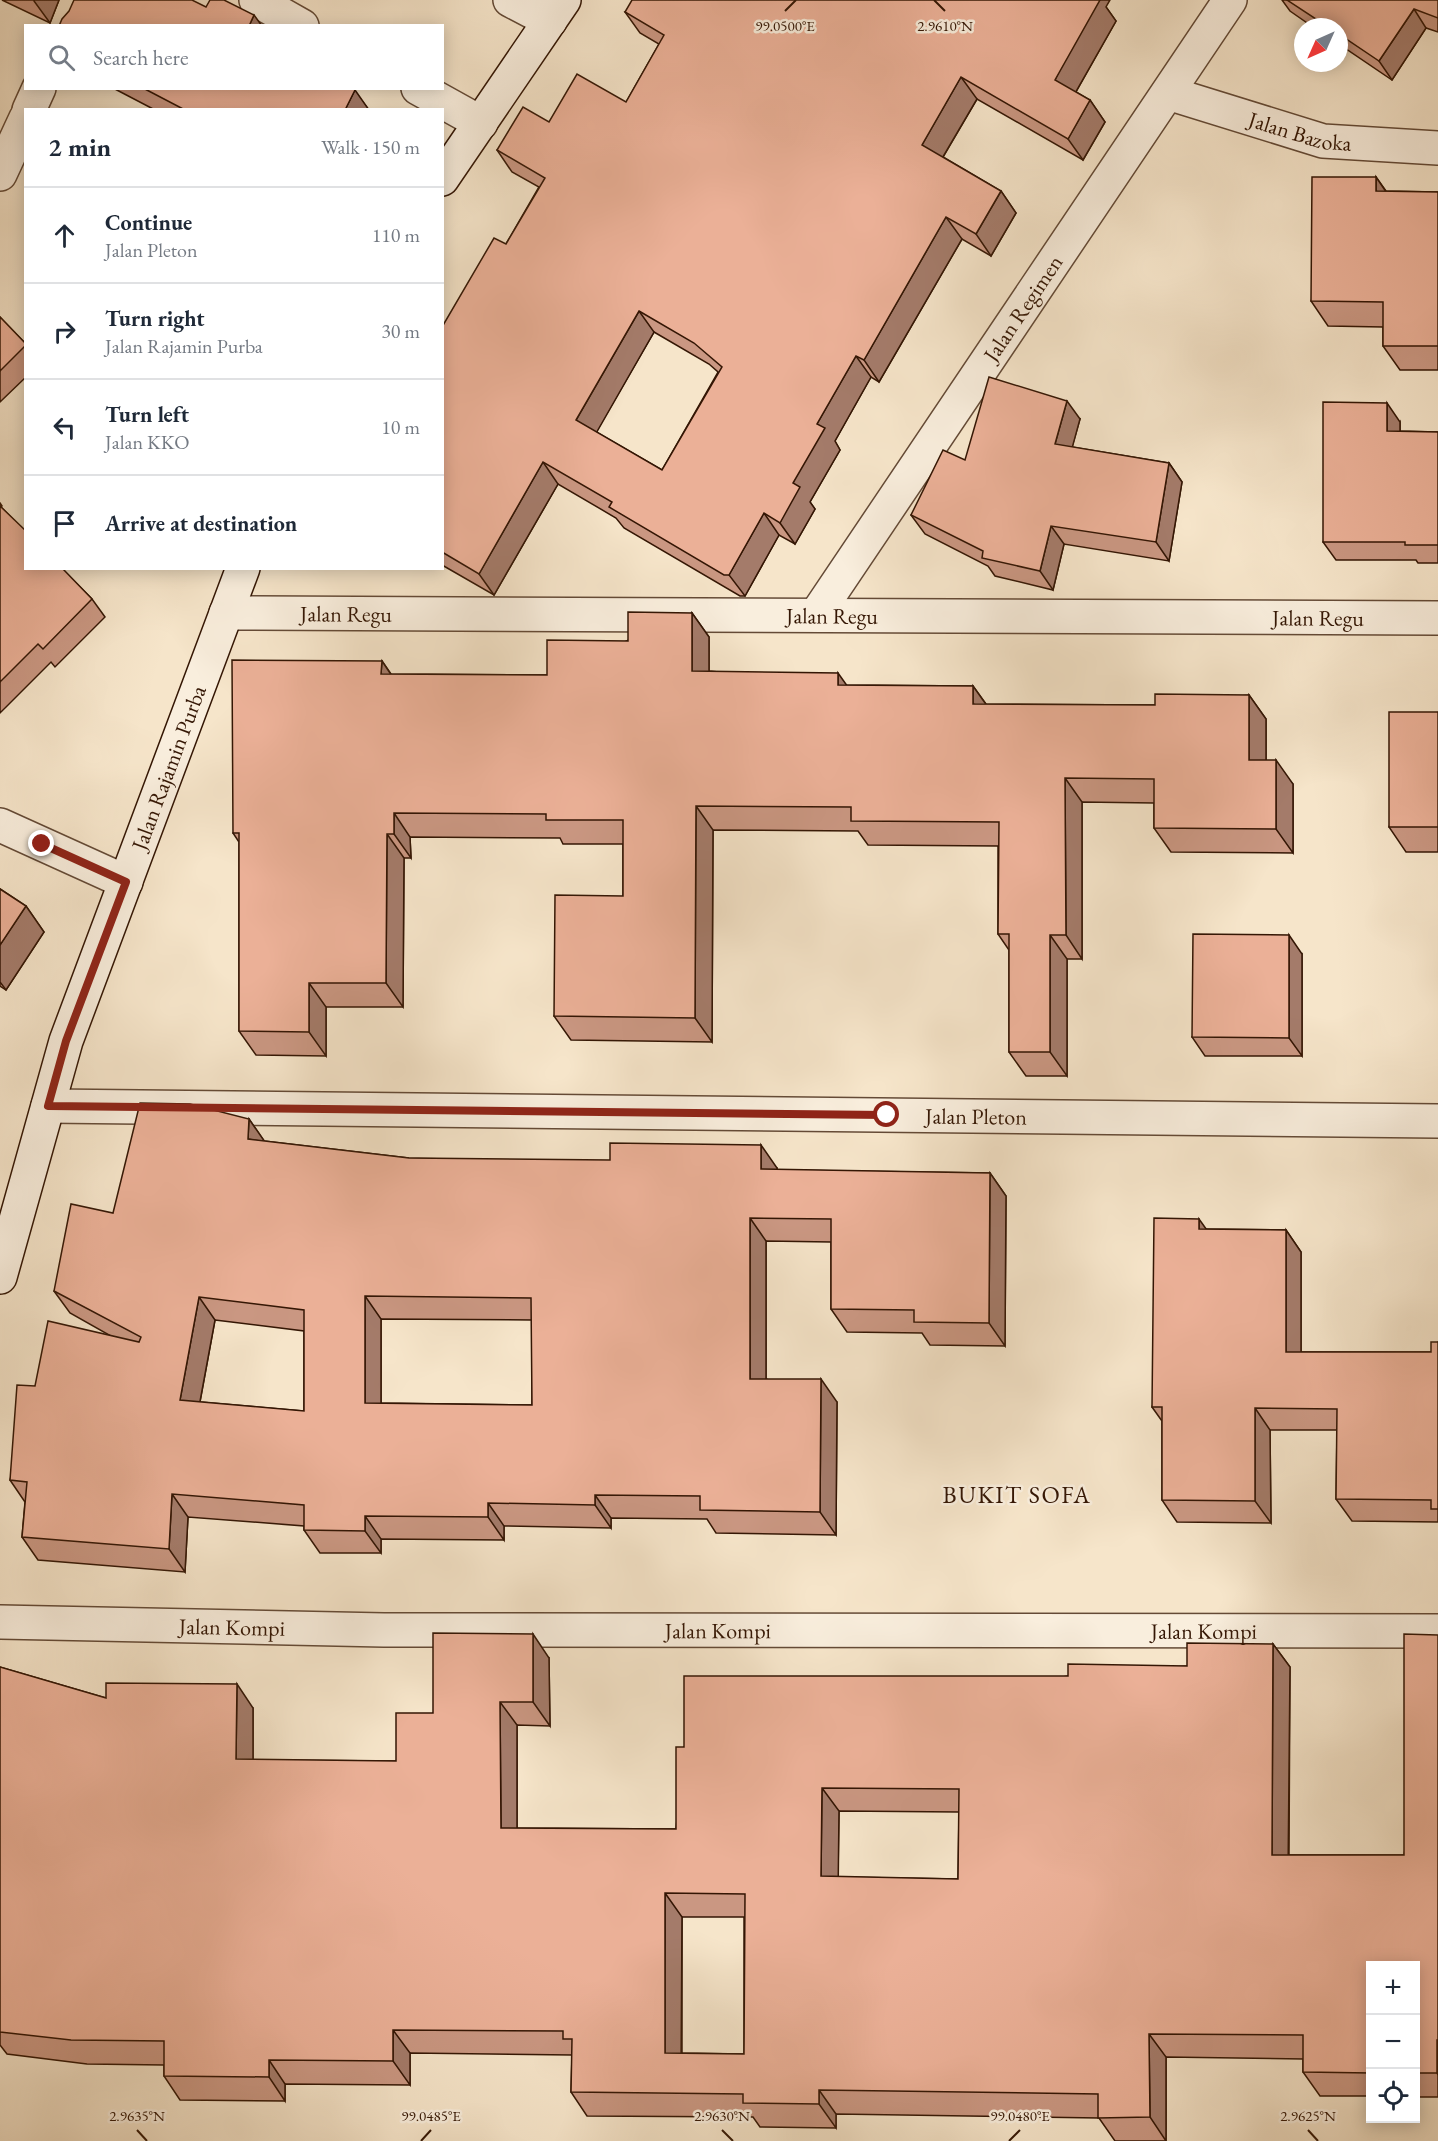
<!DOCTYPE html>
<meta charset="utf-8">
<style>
:root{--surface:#fff;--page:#f6f6f7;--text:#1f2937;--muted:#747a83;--line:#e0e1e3}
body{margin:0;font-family:"EB Garamond",serif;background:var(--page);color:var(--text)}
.controls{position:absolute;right:18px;bottom:18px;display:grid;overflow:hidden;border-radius:0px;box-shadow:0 3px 15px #0003}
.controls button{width:54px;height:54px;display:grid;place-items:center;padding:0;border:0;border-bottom:2px solid var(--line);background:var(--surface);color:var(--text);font:30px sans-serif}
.compass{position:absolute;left:1294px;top:18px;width:54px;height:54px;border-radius:50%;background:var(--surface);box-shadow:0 3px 15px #0003;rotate:225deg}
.stop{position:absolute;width:18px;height:18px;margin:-14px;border:4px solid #8f2418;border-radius:50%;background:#fff}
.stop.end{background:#8f2418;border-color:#fff;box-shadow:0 2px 6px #0008}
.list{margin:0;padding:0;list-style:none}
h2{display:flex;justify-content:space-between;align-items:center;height:78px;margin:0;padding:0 24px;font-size:26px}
h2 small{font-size:20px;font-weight:400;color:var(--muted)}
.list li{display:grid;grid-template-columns:39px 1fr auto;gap:18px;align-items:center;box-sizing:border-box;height:96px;padding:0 24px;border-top:2px solid var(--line)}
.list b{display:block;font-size:22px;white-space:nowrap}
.list p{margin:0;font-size:20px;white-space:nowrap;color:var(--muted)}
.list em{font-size:20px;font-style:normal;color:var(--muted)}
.icon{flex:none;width:33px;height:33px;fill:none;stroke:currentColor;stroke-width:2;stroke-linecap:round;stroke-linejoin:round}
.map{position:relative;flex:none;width:1438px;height:2141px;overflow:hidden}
.search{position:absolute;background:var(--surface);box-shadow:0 3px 15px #0003;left:24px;top:24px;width:420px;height:66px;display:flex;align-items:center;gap:15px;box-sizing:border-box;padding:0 21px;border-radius:0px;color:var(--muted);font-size:22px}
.panel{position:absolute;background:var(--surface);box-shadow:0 3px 15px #0003;left:24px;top:108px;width:420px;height:462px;border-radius:0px}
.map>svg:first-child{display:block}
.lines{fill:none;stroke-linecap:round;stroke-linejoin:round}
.street-casing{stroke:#644a36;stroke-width:36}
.secondary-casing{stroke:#341604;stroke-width:36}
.street{stroke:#f9eedd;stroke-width:33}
.secondary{stroke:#f9eedd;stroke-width:33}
.wall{fill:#ca9782;stroke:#341604;stroke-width:1.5;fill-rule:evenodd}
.shaded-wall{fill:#a47b6a;stroke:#341604;stroke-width:1.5}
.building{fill:#ebb097;stroke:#341604;stroke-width:1.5;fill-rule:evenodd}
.route{stroke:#8f2418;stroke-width:8}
.ticks{fill:none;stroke:#341604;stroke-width:2}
.labels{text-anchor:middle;stroke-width:5;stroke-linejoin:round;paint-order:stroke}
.street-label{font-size:22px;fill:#341604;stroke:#f9eedd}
.neighbourhood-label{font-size:24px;letter-spacing:1.5px;fill:#341604;stroke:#f9eedd}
.ticks-label{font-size:15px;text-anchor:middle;fill:#341604;stroke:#f9eedd;stroke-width:5;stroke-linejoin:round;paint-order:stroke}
</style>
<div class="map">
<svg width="1438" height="2141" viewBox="0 0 1438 2141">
<rect width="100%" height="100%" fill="#f6e5ca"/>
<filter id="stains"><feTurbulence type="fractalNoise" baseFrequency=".00333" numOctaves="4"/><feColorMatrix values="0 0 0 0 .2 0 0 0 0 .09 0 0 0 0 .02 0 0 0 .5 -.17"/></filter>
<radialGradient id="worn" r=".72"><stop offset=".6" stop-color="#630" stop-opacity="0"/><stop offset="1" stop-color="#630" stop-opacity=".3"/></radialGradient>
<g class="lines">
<g class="street-casing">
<g id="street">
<polyline points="256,0 302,26"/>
<polyline points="510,0 550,21"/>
<polyline points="418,88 481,123"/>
<path id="s1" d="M1168,93L1323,141L1438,148"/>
<polyline points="29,110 39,88"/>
<polyline points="0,174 26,118"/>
<path id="s2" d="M226,613L1438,618"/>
<path id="s3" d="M816,615L1230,0"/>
<polyline points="0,825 126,882"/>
<path id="s4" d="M48,1106L1438,1121"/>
<path id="s5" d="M0,1622L384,1630L1438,1631"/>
</g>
</g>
<g class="secondary-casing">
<g id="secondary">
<polyline points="442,179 564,0"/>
<path id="s6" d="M0,1277L66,1041L243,568"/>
</g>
</g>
<use href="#street" class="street"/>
<use href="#secondary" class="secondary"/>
</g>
<g class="wall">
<polygon points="2,0 59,0 50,23"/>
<polygon points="1282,0 1438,0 1438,32 1426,28 1392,80 1339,44 1339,27 1313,27 1290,11"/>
<path d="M1106,7L1116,21L1076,92L1090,100L1105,122L1083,160L977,99L943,157L1001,191L1016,213L991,256L962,239L879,382L871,377L835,441L840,450L810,502L815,509L795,544L779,535L745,596H740L624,528L616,518L558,484L494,595L442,565V327L506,244L539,187L512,172L497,150L549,122L626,102L659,44L640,33L625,12ZM654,332L709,364L718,372L662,470L596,432Z"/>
<polygon points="113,88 352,88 369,110 155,110"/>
<polygon points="1376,177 1386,191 1438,192 1438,370 1400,370 1383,346 1383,327 1328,326 1311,301"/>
<polygon points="0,317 26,344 26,377 0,402"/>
<polygon points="1080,419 1072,447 1169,463 1182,482 1169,561 1064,544 1053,590 995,576 988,566 925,534 911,515 965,460"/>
<polygon points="1400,422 1400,431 1438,432 1438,563 1418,563 1416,560 1336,560 1323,542"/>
<polygon points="0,503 2,506 1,507 92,599 105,617 55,667 51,662 0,713"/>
<polygon points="692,613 709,637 709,671 846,685 973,686 986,704 1155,705 1249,695 1266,719 1266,760 1293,784 1293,853 1171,852 1154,828 1154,803 1082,802 1082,959 1067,959 1067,1076 1026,1076 1009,1052 1009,950 998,934 998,846 868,845 858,831 713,830 712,1042 571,1040 554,1016 623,896 623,844 563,844 560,838 410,837 411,858 404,858 403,1007 326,1007 326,1056 256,1055 239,1031 239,842 233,833 382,661 391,674 547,675"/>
<polygon points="1438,712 1438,852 1406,852 1389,827"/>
<polygon points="0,889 26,906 44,932 6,990 0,986"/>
<polygon points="1302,954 1302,1056 1205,1056 1192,1037"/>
<path d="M249,1119L264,1141L409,1158L777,1168V1170L990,1173L1006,1196L1005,1346L930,1345L922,1333L847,1332L831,1309V1242L766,1241V1379L837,1402L836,1535L716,1533L707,1519L611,1518V1528L504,1526V1540L381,1539V1553H320L304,1530V1526L188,1517L185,1572L38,1560L22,1537L25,1502L10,1480L35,1386L111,1336L70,1313L54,1291ZM381,1319L532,1320V1405L381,1403ZM215,1320L304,1331V1411L200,1402Z"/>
<polygon points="1206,1229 1286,1230 1301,1252 1301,1352 1431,1352 1438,1342 1438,1522 1352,1521 1336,1499 1337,1430 1270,1430 1271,1523 1177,1522 1162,1500 1162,1421 1152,1407"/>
<path d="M1438,1635V2097H1416V1965H1371V2096H1320L1303,2072V2059L1166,2057V2141H1115L1099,2118L836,2114V2128L760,2127L753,2117L587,2116L571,2092L572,2055L410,2053V2085L285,2084V2101L180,2100L164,2076V2065L87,2064L7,2054L0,2045V1667L106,1698L253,1708V1760L396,1761L433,1713L549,1658L550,1726L517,1725V1828L676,1829L684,1747L1068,1676L1187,1666L1273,1644L1290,1667L1289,1855H1404ZM839,1811L959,1812L958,1879L838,1877ZM682,1917H744V2054L682,2053Z"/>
</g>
<g class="shaded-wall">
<polygon points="34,0 59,0 50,23 34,1"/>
<polygon points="1093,0 1110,0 1106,7 1116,21 1070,102 1055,80"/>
<polygon points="1414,9 1426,28 1392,80 1379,61"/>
<polygon points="254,15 262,26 249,26"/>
<polygon points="961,77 977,99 937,167 922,145"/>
<polygon points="355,90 369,110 345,110"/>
<polygon points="1090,100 1105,122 1083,160 1068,139"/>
<polygon points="1376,177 1393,202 1376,191"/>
<polygon points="1001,191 1016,213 991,256 976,234"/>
<polygon points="946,217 962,239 879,382 864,360"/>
<polygon points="639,311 654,332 591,442 576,420"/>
<polygon points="856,356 871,377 835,441 840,450 810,502 815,509 795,544 780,523 793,483 817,424"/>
<polygon points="1067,401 1080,419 1068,463 1055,444"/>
<polygon points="1387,403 1400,422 1400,450 1387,431"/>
<polygon points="543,462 558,484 494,595 479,574"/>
<polygon points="1169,463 1182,482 1169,561 1156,542"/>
<polygon points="764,513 779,535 745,596 729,575"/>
<polygon points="1051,526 1064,544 1053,590 1040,571"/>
<polygon points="692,613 709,637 709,695 692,671"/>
<polygon points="382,661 398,685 381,674"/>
<polygon points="838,673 855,697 838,685"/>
<polygon points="973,686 990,710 973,704"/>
<polygon points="1249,695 1266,719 1266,784 1249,760"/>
<polygon points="1276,760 1293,784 1293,853 1276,829"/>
<polygon points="1065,778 1082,802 1082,959 1066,935"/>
<polygon points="696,806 713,830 712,1042 695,1018"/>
<polygon points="394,813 410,837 411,858 394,834"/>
<polygon points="387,834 404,858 403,1007 386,983"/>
<polygon points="26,906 44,932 6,990 0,982 0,945"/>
<polygon points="1050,935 1067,959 1067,1076 1050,1052"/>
<polygon points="1289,935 1302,954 1302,1056 1289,1038"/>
<polygon points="309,983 326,1007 326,1056 309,1032"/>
<polygon points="249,1119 265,1142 248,1139"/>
<polygon points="761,1145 777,1168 777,1192 761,1169"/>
<polygon points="990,1173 1006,1196 1005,1346 989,1323"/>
<polygon points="750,1218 766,1241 766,1402 750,1379"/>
<polygon points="1199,1219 1214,1240 1199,1229"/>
<polygon points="1286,1230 1301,1252 1301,1374 1286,1352"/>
<polygon points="365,1296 381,1319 381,1426 365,1403"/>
<polygon points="199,1297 215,1320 196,1423 180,1400"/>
<polygon points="821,1379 837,1402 836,1535 820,1512"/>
<polygon points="1255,1408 1270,1430 1271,1523 1255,1501"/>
<polygon points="172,1494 188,1517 185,1572 169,1549"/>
<polygon points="595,1495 611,1518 611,1528 595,1505"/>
<polygon points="488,1503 504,1526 504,1540 488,1517"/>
<polygon points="365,1516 381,1539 381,1553 365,1531"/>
<polygon points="533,1634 549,1658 550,1726 533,1702"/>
<polygon points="1273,1644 1290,1667 1288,1878 1272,1855"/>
<polygon points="237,1684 253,1708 253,1783 236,1759"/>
<polygon points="500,1702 517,1725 517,1852 501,1828"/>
<polygon points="822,1788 839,1811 838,1900 821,1876"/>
<polygon points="665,1893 682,1917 681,2077 665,2053"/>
<polygon points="393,2030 410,2053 410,2085 393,2061"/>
<polygon points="1149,2034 1166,2057 1166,2141 1150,2117"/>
<polygon points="1437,2040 1438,2041 1438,2075 1437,2073"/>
<polygon points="269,2060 285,2084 285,2101 269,2077"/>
<polygon points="819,2090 836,2114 836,2128 819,2104"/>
</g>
<g class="building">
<polygon points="74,0 192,0 206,7 210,0 224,0 254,15 249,26 59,26 62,19 69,11"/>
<path d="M632,0H1100L1055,80L1090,100L1068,139L961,77L922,145L1001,191L976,234L946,217L864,360L856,356L817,424L825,428L793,483L800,487L780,523L764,513L729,575H724L609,507L612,502L543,462L479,574L442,552V327L494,238L506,244L545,178L497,150L523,107L549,122L577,74L626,102L664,35L625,12ZM639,311L694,343L722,367L662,470L576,420Z"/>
<polygon points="1287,0 1438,0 1438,18 1414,9 1379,61 1339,34 1339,27 1328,27"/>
<polygon points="143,88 352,88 355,90 345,110 185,110"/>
<polygon points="1312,177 1376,177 1376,191 1438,192 1438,346 1383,346 1383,302 1311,301"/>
<polygon points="0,317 26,344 26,345 0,371"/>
<polygon points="989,377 1067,401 1055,444 1169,463 1156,542 1051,526 1040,571 982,558 983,551 911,515 943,450 965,460"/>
<polygon points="1323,402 1387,403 1387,431 1438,432 1438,545 1405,545 1405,542 1323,542"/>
<polygon points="0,506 26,531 26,568 62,568 92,599 43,649 38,644 0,682"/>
<polygon points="628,612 692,613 692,671 838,673 838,685 973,686 973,704 1155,705 1155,694 1249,695 1249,760 1276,760 1276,829 1154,828 1154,779 1065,778 1066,935 1050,935 1050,1052 1009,1052 1009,934 998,934 999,822 851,821 851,807 696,806 695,1018 554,1016 555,895 623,896 623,820 546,820 546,814 394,813 394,834 387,834 386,983 309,983 309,1032 239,1031 239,833 233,833 232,660 382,661 381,674 547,675 547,640 628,641"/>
<rect x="1389" y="712" width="49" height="115"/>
<polygon points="0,889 26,906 0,945"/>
<polygon points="1193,934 1289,935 1289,1038 1192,1037"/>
<path d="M140,1103L190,1104L249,1119L248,1139L409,1158L610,1160V1143L761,1145V1169L990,1173L989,1323L914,1322V1310L831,1309V1219L750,1218V1379H821L820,1512L700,1510V1496L595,1495V1505L488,1503V1517L365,1516V1531L304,1530V1505L172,1494L169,1549L22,1537L27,1482L10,1480L17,1385L35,1386L48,1321L139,1342L141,1337L54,1291L71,1204L113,1213ZM365,1296L531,1298L532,1405L365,1403ZM199,1297L304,1310V1411L180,1400Z"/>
<polygon points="1154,1218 1199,1219 1199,1229 1286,1230 1286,1352 1431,1352 1431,1342 1438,1342 1438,1509 1431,1509 1431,1500 1336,1499 1337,1409 1255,1408 1255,1501 1162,1500 1162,1407 1152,1407"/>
<path d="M433,1633L533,1634V1702H500L501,1828L676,1829V1747H684V1676H1068V1664L1187,1666V1643L1273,1644L1272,1855H1404V1634L1438,1635V2040H1437V2073H1416V1965H1371V2073L1303,2072V2035L1149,2034L1150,2117L1098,2118V2094L819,2090V2104L743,2103V2094L571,2092L572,2039H563V2031L393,2030V2061L269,2060V2077L164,2076V2041L71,2040L0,2032V1667L106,1698V1683L237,1684L236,1759L396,1761V1713H433ZM822,1788L959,1789L958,1879L821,1876ZM665,1893L745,1894L744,2054L665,2053Z"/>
</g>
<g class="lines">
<polyline class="route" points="42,844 126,882 66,1041 48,1106 887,1115"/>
</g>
<path class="ticks" d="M934,0L945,11M785,11L796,0M137,2130L147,2141M722,2130L733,2141M1308,2130L1318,2141M421,2141L431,2130M1009,2141L1020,2130"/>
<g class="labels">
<g class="street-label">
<text dy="8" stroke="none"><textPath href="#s1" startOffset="138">Jalan Bazoka</textPath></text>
<text dy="8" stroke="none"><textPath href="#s3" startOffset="370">Jalan Regimen</textPath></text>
<text dy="8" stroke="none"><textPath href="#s2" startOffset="120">Jalan Regu</textPath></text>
<text dy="8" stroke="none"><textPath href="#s2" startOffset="606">Jalan Regu</textPath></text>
<text dy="8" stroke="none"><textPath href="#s2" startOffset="1092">Jalan Regu</textPath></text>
<text dy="8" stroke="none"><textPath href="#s6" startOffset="537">Jalan Rajamin Purba</textPath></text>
<text dy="8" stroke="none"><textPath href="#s4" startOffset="928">Jalan Pleton</textPath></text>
<text dy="8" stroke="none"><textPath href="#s5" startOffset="232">Jalan Kompi</textPath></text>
<text dy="8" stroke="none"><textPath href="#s5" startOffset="718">Jalan Kompi</textPath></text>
<text dy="8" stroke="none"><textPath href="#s5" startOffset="1204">Jalan Kompi</textPath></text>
</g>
<g class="neighbourhood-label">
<text x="1017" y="1503">BUKIT SOFA</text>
</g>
</g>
<g class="ticks-label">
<text x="785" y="31">99.0500°E</text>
<text x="945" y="31">2.9610°N</text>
<text x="137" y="2121">2.9635°N</text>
<text x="431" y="2121">99.0485°E</text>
<text x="722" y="2121">2.9630°N</text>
<text x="1020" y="2121">99.0480°E</text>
<text x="1308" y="2121">2.9625°N</text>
</g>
<rect width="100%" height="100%" filter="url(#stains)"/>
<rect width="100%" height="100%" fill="url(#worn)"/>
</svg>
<div class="controls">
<button>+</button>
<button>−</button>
<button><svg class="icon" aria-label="locate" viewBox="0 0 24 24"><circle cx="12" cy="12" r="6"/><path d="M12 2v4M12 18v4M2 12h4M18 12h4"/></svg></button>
</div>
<svg class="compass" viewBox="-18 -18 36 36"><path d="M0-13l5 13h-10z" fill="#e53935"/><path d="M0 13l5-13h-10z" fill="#747a83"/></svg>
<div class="stop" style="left:887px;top:1115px"></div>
<div class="stop end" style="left:42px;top:844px"></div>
<div class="search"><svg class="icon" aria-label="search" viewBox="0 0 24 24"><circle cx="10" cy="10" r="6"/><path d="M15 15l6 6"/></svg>Search here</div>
<section class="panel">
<h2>2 min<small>Walk · 150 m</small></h2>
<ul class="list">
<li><svg class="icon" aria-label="ahead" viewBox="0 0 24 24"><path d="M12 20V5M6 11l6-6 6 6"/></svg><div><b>Continue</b><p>Jalan Pleton</p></div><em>110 m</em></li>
<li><svg class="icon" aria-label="right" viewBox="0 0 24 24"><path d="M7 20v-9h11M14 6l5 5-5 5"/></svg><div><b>Turn right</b><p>Jalan Rajamin Purba</p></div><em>30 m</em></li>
<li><svg class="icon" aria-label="left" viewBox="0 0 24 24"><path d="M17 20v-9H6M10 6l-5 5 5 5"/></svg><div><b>Turn left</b><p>Jalan KKO</p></div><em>10 m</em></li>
<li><svg class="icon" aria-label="arrive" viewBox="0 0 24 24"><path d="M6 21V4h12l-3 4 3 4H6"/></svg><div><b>Arrive at destination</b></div></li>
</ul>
</section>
</div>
